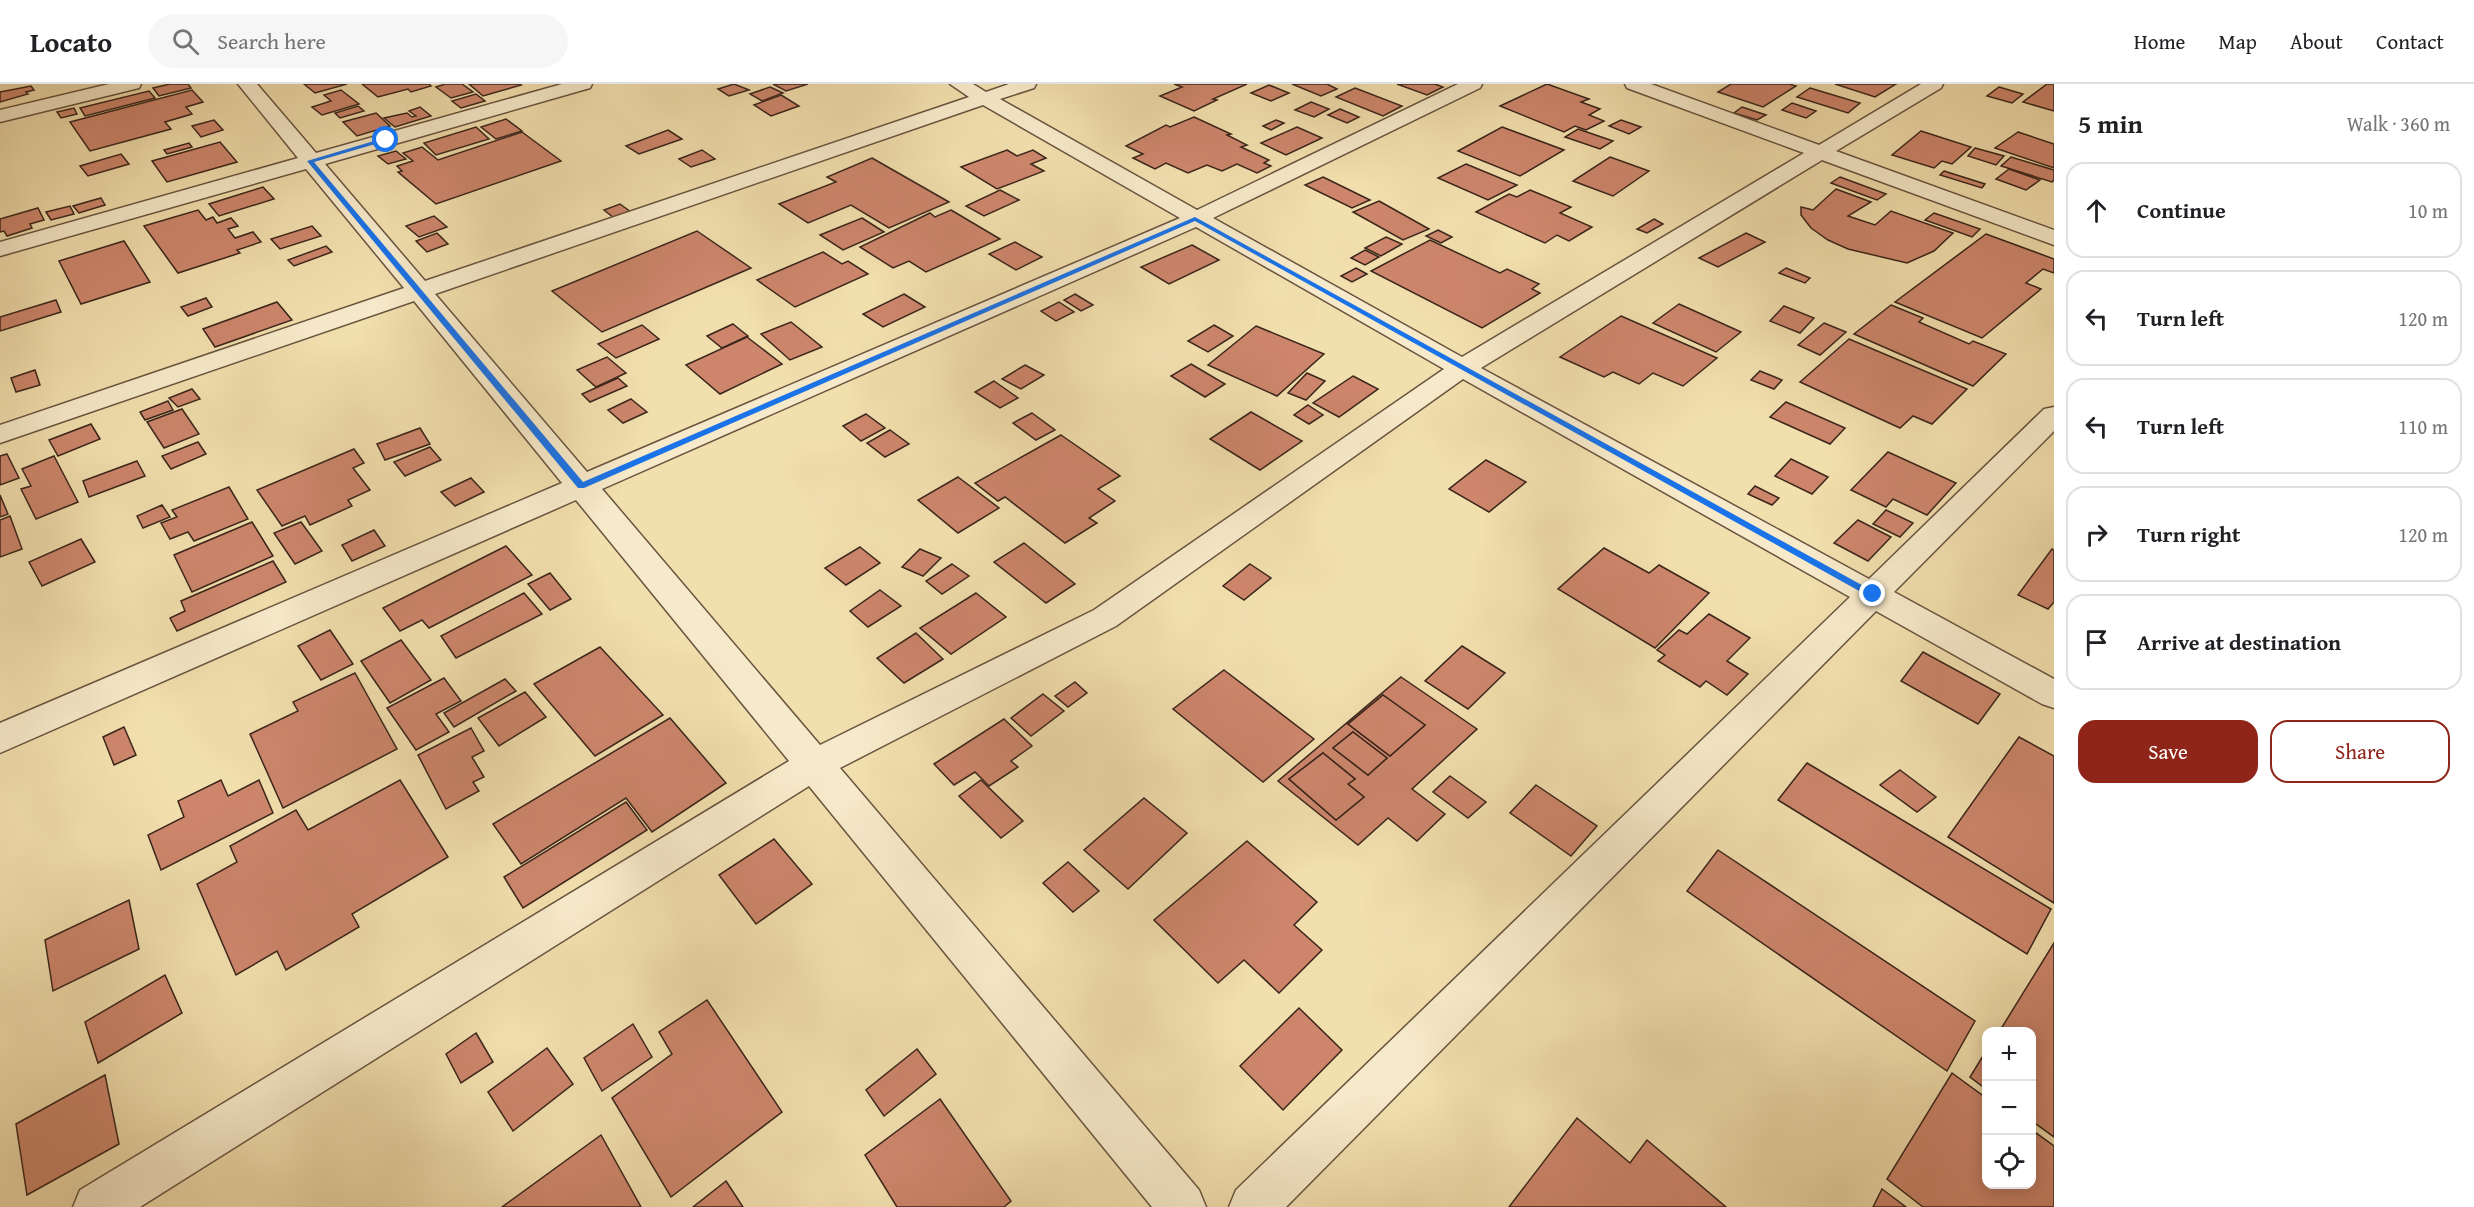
<!DOCTYPE html>
<meta charset="utf-8">
<style>
:root{--surface:#fff;--page:#f6f6f6;--text:#202124;--muted:#757577;--line:#e0e0e0;--accent:#8f2418}
body{margin:0;font-family:"Gentium Book Plus",serif;background:var(--page);color:var(--text)}
.controls{position:absolute;right:18px;bottom:18px;display:grid;overflow:hidden;border-radius:12px;box-shadow:0 3px 15px #0003}
.controls button{width:54px;height:54px;display:grid;place-items:center;padding:0;border:0;border-bottom:2px solid var(--line);background:var(--surface);color:var(--text);font:30px sans-serif}
.stop{position:absolute;width:18px;height:18px;margin:-14px;border:4px solid #1a73e8;border-radius:50%;background:#fff}
.stop.end{background:#1a73e8;border-color:#fff;box-shadow:0 2px 6px #0008}
.list{margin:0;padding:0;list-style:none}
h2{display:flex;justify-content:space-between;align-items:center;height:78px;margin:0;padding:0 24px;font-size:26px}
h2 small{font-size:20px;font-weight:400;color:var(--muted)}
.list li{display:grid;grid-template-columns:39px 1fr auto;gap:18px;align-items:center;box-sizing:border-box;height:96px;margin:0 12px 12px;padding:0 12px;border:2px solid var(--line);border-radius:18px}
.list b{display:block;font-size:22px;white-space:nowrap}
.list em{font-size:20px;font-style:normal;color:var(--muted)}
.actions{display:flex;gap:12px;padding:18px 24px}
.actions a{flex:1;padding:14px 0;border:2px solid var(--accent);border-radius:18px;text-align:center;font-size:21px;color:var(--accent)}
.actions .main{background:var(--accent);color:#fff}
.icon{flex:none;width:33px;height:33px;fill:none;stroke:currentColor;stroke-width:2;stroke-linecap:round;stroke-linejoin:round}
.map{position:relative;flex:none;width:2054px;height:1123px;overflow:hidden}
header{display:flex;align-items:center;gap:36px;box-sizing:border-box;height:84px;padding:0 30px;background:var(--surface);border-bottom:2px solid var(--line)}
header strong{font-size:28px}
nav{display:flex;gap:33px;margin-inline-start:auto;font-size:21px}
.search{width:420px;height:54px;background:var(--page);display:flex;align-items:center;gap:15px;box-sizing:border-box;padding:0 21px;border-radius:33px;color:var(--muted);font-size:22px}
main{display:flex}
aside{flex:1;background:var(--surface)}
.map>svg:first-child{display:block}
.building{fill:#cd866c;stroke:#3a251a;stroke-width:1.5;fill-rule:evenodd}
.lines{fill:none;stroke-linecap:round;stroke-linejoin:round}
.street-casing{stroke:#68543f;stroke-width:3}
.street{fill:#f7eaca;fill-rule:evenodd}
.route{fill:#1a73e8}
</style>
<header>
<strong>Locato</strong>
<div class="search"><svg class="icon" aria-label="search" viewBox="0 0 24 24"><circle cx="10" cy="10" r="6"/><path d="M15 15l6 6"/></svg>Search here</div>
<nav><a>Home</a><a>Map</a><a>About</a><a>Contact</a></nav>
</header>
<main>
<div class="map">
<svg width="2054" height="1123" viewBox="0 0 2054 1123">
<rect width="100%" height="100%" fill="#f2dfae"/>
<filter id="stains"><feTurbulence type="fractalNoise" baseFrequency=".00333" numOctaves="4"/><feColorMatrix values="0 0 0 0 .2 0 0 0 0 .09 0 0 0 0 .02 0 0 0 .5 -.17"/></filter>
<radialGradient id="worn" r=".72"><stop offset=".6" stop-color="#630" stop-opacity="0"/><stop offset="1" stop-color="#630" stop-opacity=".3"/></radialGradient>
<g class="building">
<polygon points="170,0 188,0 191,4 159,12 153,4"/>
<polygon points="304,0 347,0 315,9"/>
<polygon points="362,0 429,0 431,2 411,8 408,5 378,13"/>
<polygon points="445,0 462,0 473,8 451,14 436,3"/>
<polygon points="469,0 519,0 521,1 483,12"/>
<polygon points="734,0 749,6 729,12 718,5"/>
<polygon points="773,0 808,0 786,7"/>
<polygon points="1174,0 1247,0 1213,15 1217,16 1194,27 1160,12 1182,3"/>
<polygon points="1292,0 1327,0 1337,5 1321,12"/>
<polygon points="1397,0 1435,0 1443,3 1427,11"/>
<polygon points="1547,0 1589,15 1581,18 1600,25 1589,31 1604,37 1586,46 1575,42 1564,48 1500,22"/>
<polygon points="1731,0 1789,0 1796,2 1763,23 1718,8"/>
<polygon points="1835,0 1896,0 1875,13"/>
<polygon points="2047,0 2054,0 2054,27 2023,18"/>
<polygon points="1269,1 1289,9 1271,17 1251,9"/>
<polygon points="31,2 34,6 26,8 28,10 0,18 0,8"/>
<polygon points="770,3 783,9 762,17 750,10"/>
<polygon points="1999,3 2023,10 2012,19 1987,12"/>
<polygon points="1355,4 1402,22 1383,32 1336,13"/>
<polygon points="1810,4 1860,19 1848,29 1797,13"/>
<polygon points="192,6 203,18 186,23 192,30 165,38 171,45 90,67 70,38"/>
<polygon points="341,6 359,20 322,31 312,23 331,17 324,11"/>
<polygon points="149,7 155,14 85,32 80,24"/>
<polygon points="476,10 485,17 461,24 452,17"/>
<polygon points="781,11 799,22 771,32 754,21"/>
<polygon points="1311,18 1329,25 1314,33 1295,26"/>
<polygon points="1792,19 1816,27 1806,34 1782,26"/>
<polygon points="358,22 364,27 340,34 335,29"/>
<polygon points="420,23 431,32 395,43 384,34 407,29 412,33 416,32 409,27"/>
<polygon points="1742,23 1766,31 1757,36 1734,29"/>
<polygon points="74,24 77,30 61,34 57,28"/>
<polygon points="1340,25 1359,33 1347,39 1328,31"/>
<polygon points="376,29 390,42 357,52 343,38"/>
<polygon points="1194,33 1231,50 1227,51 1247,61 1241,63 1269,76 1264,79 1271,82 1257,89 1237,80 1222,87 1207,81 1188,89 1166,79 1155,85 1133,74 1143,70 1126,62 1166,41 1170,43"/>
<polygon points="506,35 522,47 496,55 481,43"/>
<polygon points="214,36 223,46 201,53 192,42"/>
<polygon points="1276,36 1284,39 1271,46 1263,42"/>
<polygon points="1621,36 1641,43 1629,50 1609,42"/>
<polygon points="476,43 489,55 436,71 424,59"/>
<polygon points="1297,43 1322,54 1286,71 1261,59"/>
<polygon points="1502,43 1564,66 1520,92 1458,67"/>
<polygon points="1578,45 1613,57 1600,65 1565,53"/>
<polygon points="668,46 682,55 639,70 626,62"/>
<polygon points="1921,47 1971,63 1952,80 1942,77 1934,84 1892,71"/>
<polygon points="522,48 561,77 436,120 398,88 402,87 397,82 413,77 403,69 422,63 438,76"/>
<polygon points="2018,48 2054,60 2054,84 1995,64"/>
<polygon points="220,58 237,78 167,98 152,77"/>
<polygon points="189,59 192,63 167,70 164,66"/>
<polygon points="1975,64 2004,72 1996,81 1968,72"/>
<polygon points="702,66 715,75 691,83 679,75"/>
<polygon points="1007,66 1017,72 1033,66 1046,74 1031,80 1044,87 997,105 961,83"/>
<polygon points="396,67 406,75 388,80 378,72"/>
<polygon points="121,70 129,80 88,92 80,82"/>
<polygon points="1610,73 1649,87 1613,112 1573,97"/>
<polygon points="2011,73 2054,86 2054,96 2052,98 2001,82"/>
<polygon points="872,74 949,118 889,144 851,121 808,139 779,120 836,98 827,93"/>
<polygon points="1466,80 1517,101 1488,116 1438,94"/>
<polygon points="2009,85 2040,96 2026,106 1996,95"/>
<polygon points="1944,87 1985,100 1982,104 1940,91"/>
<polygon points="1323,93 1370,116 1352,124 1305,101"/>
<polygon points="1840,93 1886,110 1877,116 1831,99"/>
<polygon points="263,103 274,115 219,132 209,120"/>
<polygon points="1836,105 1871,118 1848,132 1875,141 1891,127 1953,149 1934,167 1907,179 1848,165 1828,156 1811,144 1801,131 1801,123 1813,126"/>
<polygon points="1000,106 1019,116 984,132 966,122"/>
<polygon points="1530,106 1571,123 1560,129 1592,143 1569,157 1557,151 1545,159 1476,128 1509,110 1517,113"/>
<polygon points="101,114 105,121 79,129 73,122"/>
<polygon points="1379,117 1429,145 1403,156 1353,128"/>
<polygon points="620,120 631,128 614,134 604,126"/>
<polygon points="70,122 74,130 51,136 46,128"/>
<polygon points="38,124 44,136 30,140 32,144 7,152 4,147 0,148 0,135"/>
<polygon points="198,126 206,136 213,133 217,139 231,134 238,142 228,145 235,154 253,148 261,158 237,166 240,169 178,189 144,142"/>
<polygon points="951,126 1000,155 926,188 909,177 893,184 860,163 930,129 935,133"/>
<polygon points="1934,129 1980,145 1972,153 1925,136"/>
<polygon points="434,132 447,143 419,153 406,142"/>
<polygon points="862,134 884,148 843,166 820,151"/>
<polygon points="1654,135 1663,140 1647,149 1637,145"/>
<polygon points="312,142 321,152 280,165 271,155"/>
<polygon points="1438,146 1452,153 1441,159 1426,152"/>
<polygon points="697,147 751,184 602,248 552,207"/>
<polygon points="437,149 448,160 427,168 416,157"/>
<polygon points="1746,149 1765,158 1718,183 1699,174"/>
<polygon points="1986,150 2054,175 2054,189 2043,185 2026,199 2041,205 1982,254 1895,218"/>
<polygon points="1386,153 1402,160 1381,172 1365,164"/>
<polygon points="1430,156 1500,189 1507,185 1539,200 1532,205 1540,209 1482,244 1371,187"/>
<polygon points="124,157 150,198 81,220 59,177"/>
<polygon points="1015,158 1042,173 1016,186 989,170"/>
<polygon points="1192,161 1219,176 1169,200 1141,183"/>
<polygon points="326,162 332,168 294,182 288,176"/>
<polygon points="1365,166 1379,173 1365,181 1351,174"/>
<polygon points="823,168 842,180 848,177 868,190 795,223 757,196"/>
<polygon points="1356,184 1367,190 1352,198 1341,192"/>
<polygon points="1786,184 1810,194 1805,199 1779,189"/>
<polygon points="904,210 925,223 883,243 863,230"/>
<polygon points="1075,210 1093,221 1081,227 1064,216"/>
<polygon points="206,214 212,223 188,232 181,223"/>
<polygon points="56,216 61,228 0,247 0,233"/>
<polygon points="277,218 292,236 215,263 203,245"/>
<polygon points="1059,218 1074,228 1056,237 1041,227"/>
<polygon points="1679,220 1741,248 1716,268 1653,239"/>
<polygon points="1891,221 1923,234 1919,238 1969,260 1973,257 2006,270 1973,302 1854,250"/>
<polygon points="1784,222 1814,234 1800,249 1770,237"/>
<polygon points="1621,232 1717,274 1683,302 1653,289 1639,300 1613,288 1604,293 1560,273"/>
<polygon points="791,238 822,263 790,276 761,250"/>
<polygon points="1824,239 1846,248 1820,271 1798,261"/>
<polygon points="733,240 748,252 722,264 707,252"/>
<polygon points="642,241 659,255 616,274 598,260"/>
<polygon points="1214,241 1233,252 1208,268 1188,257"/>
<polygon points="1256,242 1324,270 1277,312 1208,281"/>
<polygon points="747,253 782,280 720,310 686,281"/>
<polygon points="1849,255 1967,305 1932,340 1913,332 1900,344 1800,298"/>
<polygon points="607,273 626,289 596,303 577,286"/>
<polygon points="1191,280 1225,300 1205,313 1171,292"/>
<polygon points="1025,281 1044,291 1021,305 1002,295"/>
<polygon points="35,286 40,301 16,308 11,294"/>
<polygon points="1760,287 1782,296 1774,305 1751,296"/>
<polygon points="1307,289 1325,297 1306,316 1288,309"/>
<polygon points="1353,292 1378,305 1339,333 1313,319"/>
<polygon points="618,294 627,302 590,318 582,310"/>
<polygon points="994,297 1018,314 1000,324 975,308"/>
<polygon points="192,305 200,315 178,323 169,314"/>
<polygon points="631,315 647,328 623,339 608,326"/>
<polygon points="168,317 173,326 145,336 140,328"/>
<polygon points="1786,318 1845,344 1830,360 1770,333"/>
<polygon points="1308,321 1323,331 1309,340 1294,331"/>
<polygon points="182,325 199,350 164,364 147,338"/>
<polygon points="1251,328 1302,357 1260,386 1210,355"/>
<polygon points="1032,329 1055,346 1036,356 1013,339"/>
<polygon points="866,330 885,344 861,357 843,342"/>
<polygon points="91,340 100,355 58,372 49,356"/>
<polygon points="420,344 430,360 385,376 377,360"/>
<polygon points="890,346 909,360 885,373 867,359"/>
<polygon points="1061,351 1120,392 1098,405 1115,417 1089,434 1097,439 1065,459 1005,413 998,417 975,399"/>
<polygon points="198,358 206,370 171,385 162,372"/>
<polygon points="430,363 441,376 405,392 394,378"/>
<polygon points="354,365 364,379 353,384 370,406 348,416 352,422 310,441 305,432 282,442 257,406"/>
<polygon points="1888,368 1956,399 1927,431 1893,415 1886,423 1851,406"/>
<polygon points="7,370 19,394 0,401 0,372"/>
<polygon points="54,372 78,418 36,435 21,405 31,402 22,385"/>
<polygon points="1791,375 1828,393 1812,410 1775,392"/>
<polygon points="1486,376 1526,398 1489,428 1449,405"/>
<polygon points="137,377 145,392 89,413 83,397"/>
<polygon points="958,393 999,424 958,449 918,416"/>
<polygon points="471,394 484,408 455,422 441,408"/>
<polygon points="1755,402 1779,414 1772,421 1748,410"/>
<polygon points="229,403 248,435 194,457 188,448 170,455 161,439 177,433 172,426"/>
<polygon points="0,411 8,430 0,433"/>
<polygon points="162,421 170,433 143,444 137,432"/>
<polygon points="1886,426 1913,439 1900,453 1873,440"/>
<polygon points="10,432 22,465 0,473 0,436"/>
<polygon points="1858,436 1891,453 1868,477 1834,459"/>
<polygon points="252,438 273,472 192,508 174,471"/>
<polygon points="301,438 322,467 295,480 274,449"/>
<polygon points="374,446 385,462 352,477 342,461"/>
<polygon points="81,455 95,478 42,502 29,478"/>
<polygon points="1024,459 1075,500 1046,519 994,478"/>
<polygon points="506,462 532,491 429,544 422,536 400,547 383,524"/>
<polygon points="860,463 880,479 846,501 825,484"/>
<polygon points="1604,464 1649,489 1659,481 1709,509 1655,564 1558,505"/>
<polygon points="920,465 941,474 923,492 902,483"/>
<polygon points="2052,465 2054,466 2054,518 2048,525 2018,511"/>
<polygon points="273,477 286,498 177,547 170,534 185,527 181,517"/>
<polygon points="952,480 969,492 942,510 926,497"/>
<polygon points="1250,480 1271,494 1244,516 1223,502"/>
<polygon points="550,489 571,515 550,526 528,500"/>
<polygon points="880,506 901,522 868,543 850,527"/>
<polygon points="524,509 542,530 456,574 441,552"/>
<polygon points="976,509 1006,533 951,570 920,544"/>
<polygon points="1709,530 1750,554 1727,577 1748,590 1727,611 1706,597 1700,603 1658,577 1665,571 1657,566 1679,546 1687,550"/>
<polygon points="330,546 353,580 321,596 298,562"/>
<polygon points="916,549 943,575 904,599 877,574"/>
<polygon points="401,556 431,596 390,619 361,577"/>
<polygon points="1462,562 1505,589 1468,625 1425,597"/>
<polygon points="600,563 663,631 595,672 534,600"/>
<polygon points="1923,568 2000,610 1978,640 1901,597"/>
<polygon points="1224,586 1314,655 1263,698 1173,625"/>
<polygon points="355,589 397,665 283,724 250,650 298,627 293,618"/>
<path d="M1401,593L1477,645L1412,705L1445,730L1417,757L1388,734L1358,761L1278,697ZM1383,611L1425,641L1390,672L1348,640ZM1353,648L1387,674L1368,691L1333,664ZM1323,669L1355,695L1348,700L1364,713L1336,736L1289,695Z"/>
<polygon points="444,594 461,617 436,630 449,648 416,666 387,624"/>
<polygon points="505,595 516,607 454,643 444,629"/>
<polygon points="1075,598 1087,609 1068,623 1055,612"/>
<polygon points="525,608 546,633 499,662 478,634"/>
<polygon points="1043,610 1064,627 1031,652 1011,634"/>
<polygon points="1383,611 1425,641 1390,672 1348,640"/>
<polygon points="670,634 726,699 652,748 626,714 521,780 493,740"/>
<polygon points="1004,635 1032,662 1011,677 1018,683 989,702 975,688 954,701 934,680"/>
<polygon points="124,643 136,671 114,681 103,653"/>
<polygon points="471,644 484,667 472,673 484,693 473,698 479,707 446,725 418,671"/>
<polygon points="1353,648 1387,674 1368,691 1333,664"/>
<polygon points="2019,653 2054,672 2054,819 1948,753"/>
<polygon points="1323,669 1355,695 1348,700 1364,713 1336,736 1289,695"/>
<polygon points="1807,679 2051,825 2027,870 1778,716"/>
<polygon points="1900,686 1936,713 1917,728 1880,701"/>
<polygon points="1450,692 1486,718 1468,734 1433,708"/>
<polygon points="221,696 228,712 259,696 273,729 161,786 148,751 184,733 178,717"/>
<polygon points="400,696 448,773 352,830 359,843 286,886 277,867 236,891 197,800 237,778 230,762 296,726 308,746"/>
<polygon points="981,696 1023,737 1001,754 959,712"/>
<polygon points="1536,701 1597,742 1571,772 1510,729"/>
<polygon points="1144,714 1187,749 1128,805 1084,766"/>
<polygon points="626,718 647,746 523,824 504,793"/>
<polygon points="774,755 812,800 756,840 719,791"/>
<polygon points="1247,757 1317,818 1294,841 1322,866 1279,909 1244,876 1218,899 1154,836"/>
<polygon points="1718,766 1975,937 1947,987 1687,807"/>
<polygon points="1068,778 1099,807 1073,828 1043,799"/>
<polygon points="129,816 139,865 53,907 45,856"/>
<polygon points="2054,859 2054,1053 2032,1037 2032,948 1999,948"/>
<polygon points="165,891 182,929 98,979 85,938"/>
<polygon points="707,916 782,1028 671,1113 612,1014 672,970 659,948"/>
<polygon points="1299,924 1342,966 1283,1026 1240,982"/>
<polygon points="633,940 652,973 602,1007 584,974"/>
<polygon points="476,949 493,978 461,999 446,970"/>
<polygon points="547,964 573,1000 513,1047 488,1008"/>
<polygon points="917,965 936,990 884,1032 866,1006"/>
<polygon points="1986,967 1986,1005 1970,993"/>
<polygon points="1952,989 1986,1014 1986,1100 2032,1100 2032,1046 2054,1062 2054,1123 1923,1123 1887,1095"/>
<polygon points="105,991 119,1060 27,1111 16,1040"/>
<polygon points="940,1015 1011,1117 1004,1123 897,1123 865,1071"/>
<polygon points="1577,1034 1630,1079 1647,1056 1726,1123 1509,1123"/>
<polygon points="601,1051 641,1123 502,1123"/>
<polygon points="726,1097 743,1123 693,1123"/>
<polygon points="1882,1105 1906,1123 1873,1123"/>
</g>
<g class="lines">
<g class="street-casing">
<g id="street">
<polygon points="109,0 141,0 139,4 0,38 0,26"/>
<path d="M238,0H257L316,69L562,0H592L590,4L325,80L425,197L969,13L950,0H973L986,8L1009,0H1036L1034,4L1000,15L1197,126L1458,0H1482L1480,4L1213,134L1462,273L1804,69L1627,4L1625,0H1651L1819,61L1921,0H1943L1941,4L1836,67L2054,146V161L1822,76L1481,284L1869,495L2044,325L2054,323V347L1894,508L2054,595V624L2042,620L1876,527L1286,1123H1229L1236,1106L1850,513L1463,295L1116,542L840,684L1199,1106L1206,1123H1152L809,702L140,1123H73L80,1106L789,677L576,416L0,669V639L562,399L414,217L0,359V341L404,204L306,85L0,172V158L298,74ZM983,21L1180,134L587,388L435,210ZM1196,143L1444,285L1094,526L820,661L602,405Z"/>
</g>
</g>
<use href="#street" class="street"/>
</g>
<polygon class="route" points="384,54 389,56 314,78 583,398 1195,133 1878,510 1873,514 1870,513 1195,137 584,404 578,404 307,77"/>
<rect width="100%" height="100%" filter="url(#stains)"/>
<rect width="100%" height="100%" fill="url(#worn)"/>
</svg>
<div class="controls">
<button>+</button>
<button>−</button>
<button><svg class="icon" aria-label="locate" viewBox="0 0 24 24"><circle cx="12" cy="12" r="6"/><path d="M12 2v4M12 18v4M2 12h4M18 12h4"/></svg></button>
</div>
<div class="stop" style="left:386px;top:56px"></div>
<div class="stop end" style="left:1873px;top:510px"></div>
</div>
<aside>
<h2>5 min<small>Walk · 360 m</small></h2>
<ul class="list">
<li><svg class="icon" aria-label="ahead" viewBox="0 0 24 24"><path d="M12 20V5M6 11l6-6 6 6"/></svg><div><b>Continue</b></div><em>10 m</em></li>
<li><svg class="icon" aria-label="left" viewBox="0 0 24 24"><path d="M17 20v-9H6M10 6l-5 5 5 5"/></svg><div><b>Turn left</b></div><em>120 m</em></li>
<li><svg class="icon" aria-label="left" viewBox="0 0 24 24"><path d="M17 20v-9H6M10 6l-5 5 5 5"/></svg><div><b>Turn left</b></div><em>110 m</em></li>
<li><svg class="icon" aria-label="right" viewBox="0 0 24 24"><path d="M7 20v-9h11M14 6l5 5-5 5"/></svg><div><b>Turn right</b></div><em>120 m</em></li>
<li><svg class="icon" aria-label="arrive" viewBox="0 0 24 24"><path d="M6 21V4h12l-3 4 3 4H6"/></svg><div><b>Arrive at destination</b></div></li>
</ul>
<div class="actions"><a class="main">Save</a><a>Share</a></div>
</aside>
</main>
